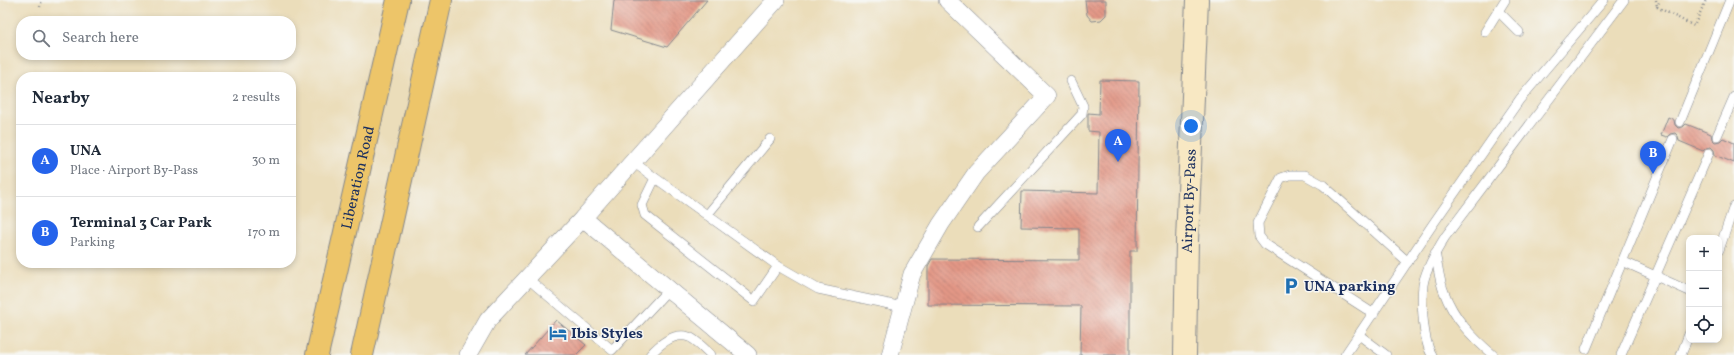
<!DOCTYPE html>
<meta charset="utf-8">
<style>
:root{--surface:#fff;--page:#f6f6f7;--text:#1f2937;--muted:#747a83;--line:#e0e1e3;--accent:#2563eb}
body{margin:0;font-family:Vollkorn,serif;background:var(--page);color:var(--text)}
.controls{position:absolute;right:12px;bottom:12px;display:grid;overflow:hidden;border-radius:8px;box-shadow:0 2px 6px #0003}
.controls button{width:36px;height:36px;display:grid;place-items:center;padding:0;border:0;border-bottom:1px solid var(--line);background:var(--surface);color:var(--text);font:20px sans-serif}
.you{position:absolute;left:1191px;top:126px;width:14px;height:14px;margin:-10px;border:3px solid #fff;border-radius:50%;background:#1a73e8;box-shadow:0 0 0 6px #1a73e833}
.badge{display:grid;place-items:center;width:26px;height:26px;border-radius:50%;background:var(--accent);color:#fff;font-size:13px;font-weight:700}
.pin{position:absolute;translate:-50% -33px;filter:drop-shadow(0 1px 2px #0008)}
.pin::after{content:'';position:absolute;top:21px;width:14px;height:12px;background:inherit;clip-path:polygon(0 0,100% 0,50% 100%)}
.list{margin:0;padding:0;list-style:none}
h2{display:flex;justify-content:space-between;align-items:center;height:52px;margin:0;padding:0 16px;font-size:17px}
h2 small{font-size:13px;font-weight:400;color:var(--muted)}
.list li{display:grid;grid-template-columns:26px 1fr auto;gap:12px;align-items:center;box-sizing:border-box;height:72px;padding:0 16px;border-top:1px solid var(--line)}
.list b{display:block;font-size:15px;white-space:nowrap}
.list p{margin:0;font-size:13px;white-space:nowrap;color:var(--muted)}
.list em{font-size:13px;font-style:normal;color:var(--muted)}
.icon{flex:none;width:22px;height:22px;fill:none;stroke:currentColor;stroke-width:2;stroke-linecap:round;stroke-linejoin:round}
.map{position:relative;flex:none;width:1734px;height:355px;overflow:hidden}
.search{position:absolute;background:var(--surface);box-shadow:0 2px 6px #0003;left:16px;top:16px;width:280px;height:44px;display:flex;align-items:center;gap:10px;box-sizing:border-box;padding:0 14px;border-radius:16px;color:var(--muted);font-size:15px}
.panel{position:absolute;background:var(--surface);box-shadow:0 2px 6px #0003;left:16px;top:72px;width:280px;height:196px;border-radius:16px}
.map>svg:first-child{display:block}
.building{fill:url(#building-back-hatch)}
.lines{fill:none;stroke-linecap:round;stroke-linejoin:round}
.service-casing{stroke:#83868c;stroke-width:10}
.minor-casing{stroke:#83868c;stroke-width:18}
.secondary-casing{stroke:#83868c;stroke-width:24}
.trunk-casing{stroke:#83868c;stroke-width:24}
.path{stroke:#83868c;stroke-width:2.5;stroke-dasharray:1 3;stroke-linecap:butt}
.service{stroke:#fff;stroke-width:9}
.minor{stroke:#fff;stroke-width:17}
.secondary{stroke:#f8e8c3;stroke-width:22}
.trunk{stroke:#edc569;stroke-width:22}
.labels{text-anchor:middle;stroke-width:3;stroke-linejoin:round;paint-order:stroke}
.street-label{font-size:15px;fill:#1b2f5e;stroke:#f6f6f2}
.poi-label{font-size:15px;font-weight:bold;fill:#1b2f5e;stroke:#f6f6f2;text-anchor:start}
</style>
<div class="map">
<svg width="1734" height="355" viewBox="0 0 1734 355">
<defs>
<pattern id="building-back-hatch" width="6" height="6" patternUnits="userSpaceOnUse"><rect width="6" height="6" fill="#e39786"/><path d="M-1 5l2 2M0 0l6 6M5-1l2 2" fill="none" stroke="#b77c71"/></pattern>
</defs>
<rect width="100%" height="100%" fill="#f6f6f2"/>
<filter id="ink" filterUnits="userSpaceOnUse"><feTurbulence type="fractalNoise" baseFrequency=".025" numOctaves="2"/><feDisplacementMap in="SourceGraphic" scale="8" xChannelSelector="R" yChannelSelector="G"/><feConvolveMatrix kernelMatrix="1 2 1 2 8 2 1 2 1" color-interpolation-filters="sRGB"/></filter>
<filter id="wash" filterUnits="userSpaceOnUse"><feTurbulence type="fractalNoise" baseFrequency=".012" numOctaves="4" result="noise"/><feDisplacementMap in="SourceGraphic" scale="16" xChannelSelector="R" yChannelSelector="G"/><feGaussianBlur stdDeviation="0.9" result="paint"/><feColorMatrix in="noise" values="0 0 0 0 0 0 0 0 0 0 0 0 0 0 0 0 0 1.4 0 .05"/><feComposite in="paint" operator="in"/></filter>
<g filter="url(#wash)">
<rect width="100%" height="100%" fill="#ebddba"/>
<g id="blocks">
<g class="building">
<polygon points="614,0 707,0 667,47 611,30"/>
<polygon points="1085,0 1106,0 1106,15 1101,20 1092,21 1087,15"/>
<polygon points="1100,80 1139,81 1137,251 1130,251 1130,355 1080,355 1081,306 928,305 928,266 932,259 1079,260 1079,228 1021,227 1022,191 1098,193 1099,132 1088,131 1088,113 1099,114"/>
<polygon points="1668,117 1674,120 1675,125 1678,128 1683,127 1686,124 1711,134 1712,139 1715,142 1720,141 1723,138 1734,143 1734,163 1715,155 1714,150 1711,147 1706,148 1703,151 1679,141 1678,136 1675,133 1670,134 1667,137 1661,135"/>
<polygon points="556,320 586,345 576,355 525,355"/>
</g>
</g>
</g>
<g filter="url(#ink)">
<use href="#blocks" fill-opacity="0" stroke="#83868c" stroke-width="1"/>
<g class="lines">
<g class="service-casing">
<g id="service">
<polyline points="1498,11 1519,32"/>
<polyline points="1485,32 1505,0"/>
<polyline points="1680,122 1730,0"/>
<polyline points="1717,136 1734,97"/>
<polyline points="633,162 778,266 818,289 903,307"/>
<polyline points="655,178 642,205 645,215 754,301 778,266"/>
<polyline points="707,215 770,139"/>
<polyline points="978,227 1082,114 1083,106 1071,81"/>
<polyline points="1719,250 1734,206"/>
<path d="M1435,253C1438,265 1439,280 1444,292C1454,319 1472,337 1493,355"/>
<polyline points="1622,261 1689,291"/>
<polyline points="527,278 612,350 669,289"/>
<polyline points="1374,314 1265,244 1259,236 1258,223 1281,178 1290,175 1305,175 1323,185 1408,262"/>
<polyline points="1359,335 1386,355"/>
<polyline points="1586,349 1673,139"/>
<path d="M650,355C659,345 674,332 689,337C695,339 706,350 711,355"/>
<polyline points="1345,355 1433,224 1520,99 1604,0"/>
<path d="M1432,355C1423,341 1421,302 1423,285C1425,270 1437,250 1445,237L1624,0"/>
<polyline points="1621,355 1709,153"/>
<polyline points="1681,355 1689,334"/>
</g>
</g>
<g class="minor-casing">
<g id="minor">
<polyline points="583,218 748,355"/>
<polyline points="468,355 488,320 583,218 776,0"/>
<polyline points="890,355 912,274 941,224 976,173 1047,96 947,0"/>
</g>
</g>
<g class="secondary-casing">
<g id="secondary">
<path id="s1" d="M1185,355L1187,241L1197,0"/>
</g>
</g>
<g class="trunk-casing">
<g id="trunk">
<path id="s2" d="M317,355L398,0"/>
<polyline points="362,355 441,0"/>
</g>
</g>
<g class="path">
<polyline points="1656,0 1657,7"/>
<polyline points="40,7 42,0"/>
<polyline points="1657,7 1694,26 1706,0"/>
<polyline points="1657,7 1660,0"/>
</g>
<use href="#service" class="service"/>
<use href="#minor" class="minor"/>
<use href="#secondary" class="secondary"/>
<use href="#trunk" class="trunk"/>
</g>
</g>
<defs>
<g id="parking-bare" transform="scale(1.38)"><path d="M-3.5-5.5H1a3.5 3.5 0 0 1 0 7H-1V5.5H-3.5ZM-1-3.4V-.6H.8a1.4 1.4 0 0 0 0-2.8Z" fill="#1f6fb2" stroke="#f6f6f2" stroke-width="2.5" paint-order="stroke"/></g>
<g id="hotel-bare" transform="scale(1.38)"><path d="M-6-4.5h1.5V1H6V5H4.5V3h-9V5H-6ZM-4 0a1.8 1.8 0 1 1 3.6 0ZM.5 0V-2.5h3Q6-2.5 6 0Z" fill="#1f6fb2" stroke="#f6f6f2" stroke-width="2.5" paint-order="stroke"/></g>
</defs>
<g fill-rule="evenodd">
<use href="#parking-bare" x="1291" y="286"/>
<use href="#hotel-bare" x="558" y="333"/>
</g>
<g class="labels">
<g class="street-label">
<text dy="5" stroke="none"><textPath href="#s2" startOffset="182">Liberation Road</textPath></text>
<text dy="5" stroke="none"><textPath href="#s1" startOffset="154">Airport By-Pass</textPath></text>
</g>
<g class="poi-label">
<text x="1304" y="291">UNA parking</text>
<text x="571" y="338">Ibis Styles</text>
</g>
</g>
</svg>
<div class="controls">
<button>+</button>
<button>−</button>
<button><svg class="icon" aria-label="locate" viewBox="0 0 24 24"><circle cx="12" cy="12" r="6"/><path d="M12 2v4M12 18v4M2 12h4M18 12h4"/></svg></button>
</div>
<div class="you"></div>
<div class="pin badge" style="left:1118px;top:162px">A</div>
<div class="pin badge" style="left:1653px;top:174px">B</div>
<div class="search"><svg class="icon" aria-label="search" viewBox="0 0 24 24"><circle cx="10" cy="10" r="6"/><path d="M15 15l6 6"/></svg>Search here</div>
<section class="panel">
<h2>Nearby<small>2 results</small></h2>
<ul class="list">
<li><span class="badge">A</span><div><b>UNA</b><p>Place · Airport By-Pass</p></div><em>30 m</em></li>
<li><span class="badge">B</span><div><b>Terminal 3 Car Park</b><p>Parking</p></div><em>170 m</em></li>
</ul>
</section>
</div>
